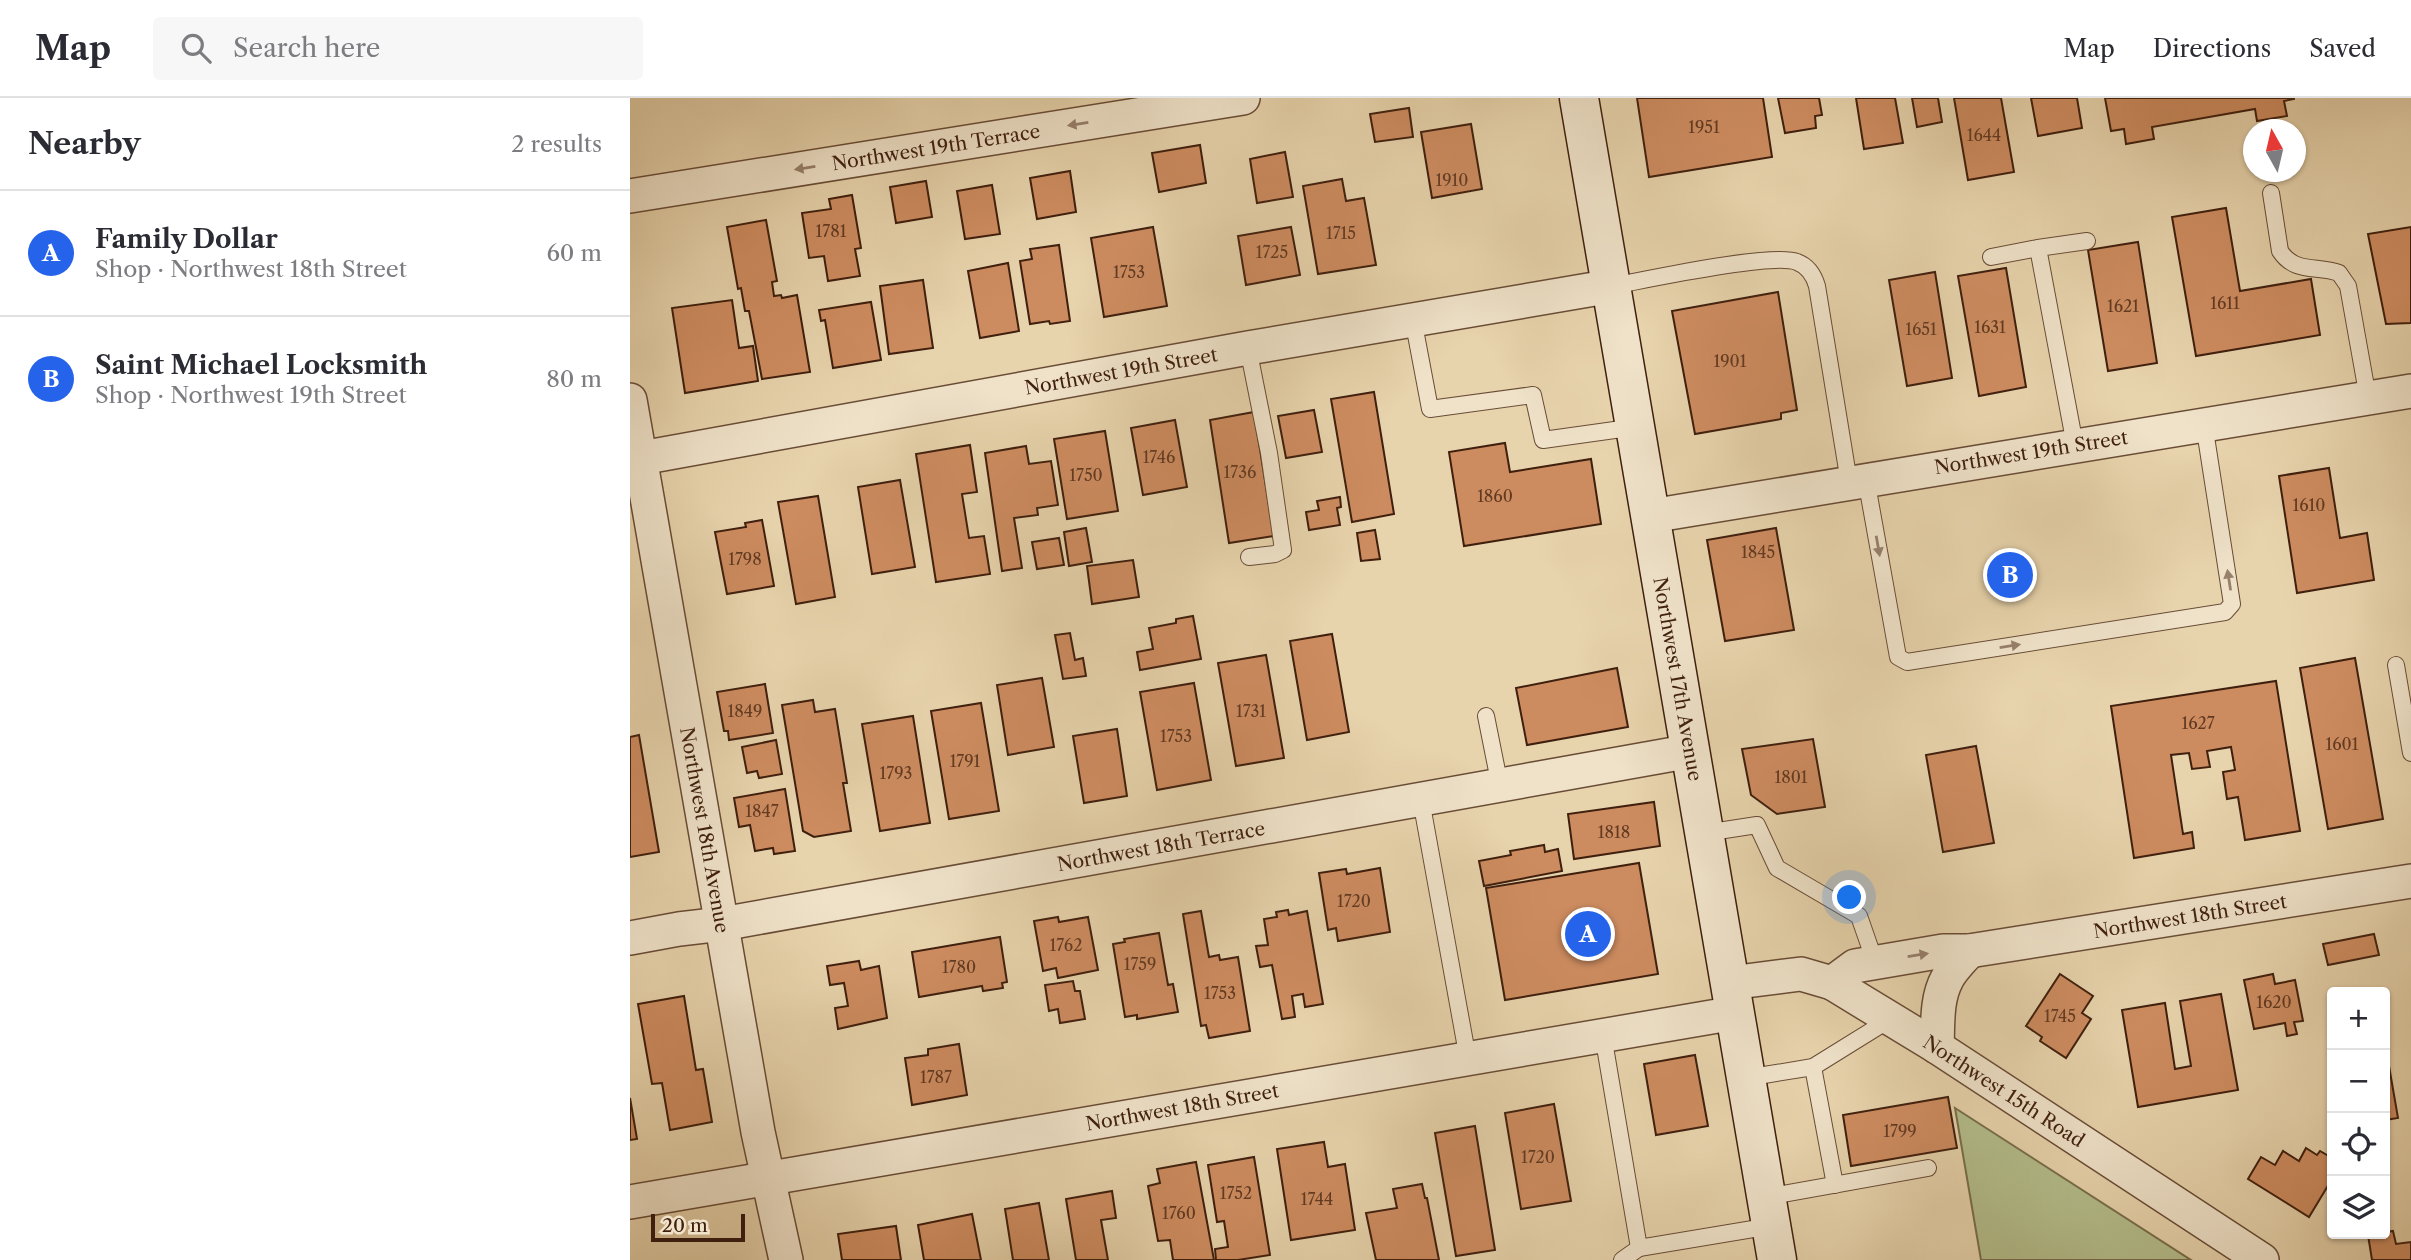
<!DOCTYPE html>
<meta charset="utf-8">
<style>
:root{--surface:#fff;--page:#f7f7f7;--text:#2b2b33;--muted:#7c7c81;--line:#e1e1e2;--accent:#2563eb}
body{margin:0;font-family:"Libre Caslon Text",serif;background:var(--page);color:var(--text)}
.controls{position:absolute;right:21px;bottom:21px;display:grid;overflow:hidden;border-radius:7px;box-shadow:0 2px 5px #0004}
.controls button{width:63px;height:63px;display:grid;place-items:center;padding:0;border:0;border-bottom:2px solid var(--line);background:var(--surface);color:var(--text);font:35px sans-serif}
.compass{position:absolute;left:1613px;top:21px;width:63px;height:63px;border-radius:50%;background:var(--surface);box-shadow:0 2px 5px #0004;rotate:352deg}
.scale{position:absolute;left:21px;bottom:18px;width:94px;box-sizing:border-box;padding-left:7px;border:4px solid #3f1f0e;border-top:0;font-size:19px;line-height:24px;white-space:nowrap;color:#3f1f0e;-webkit-text-stroke:5px #efe2c9;paint-order:stroke}
.you{position:absolute;left:1220px;top:800px;width:24px;height:24px;margin:-18px;border:5px solid #fff;border-radius:50%;background:#1a73e8;box-shadow:0 0 0 10px #1a73e833}
.badge{display:grid;place-items:center;width:46px;height:46px;border-radius:50%;background:var(--accent);color:#fff;font-size:23px;font-weight:700}
.pin{position:absolute;translate:-50% -50%;border:4px solid #fff;box-shadow:0 2px 7px #0006}
.list{margin:0;padding:0;list-style:none}
h2{display:flex;justify-content:space-between;align-items:center;height:91px;margin:0;padding:0 28px;font-size:30px}
h2 small{font-size:23px;font-weight:400;color:var(--muted)}
.list li{display:grid;grid-template-columns:46px 1fr auto;gap:21px;align-items:center;box-sizing:border-box;height:126px;padding:0 28px;border-top:2px solid var(--line)}
.list b{display:block;font-size:26px;white-space:nowrap}
.list p{margin:0;font-size:23px;white-space:nowrap;color:var(--muted)}
.list em{font-size:23px;font-style:normal;color:var(--muted)}
.icon{flex:none;width:38px;height:38px;fill:none;stroke:currentColor;stroke-width:2;stroke-linecap:round;stroke-linejoin:round}
.map{position:relative;flex:none;width:1781px;height:1162px;overflow:hidden}
header{display:flex;align-items:center;gap:42px;box-sizing:border-box;height:98px;padding:0 35px;background:var(--surface);border-bottom:2px solid var(--line)}
header strong{font-size:33px}
nav{display:flex;gap:38px;margin-inline-start:auto;font-size:24px}
.search{width:490px;height:63px;background:var(--page);display:flex;align-items:center;gap:18px;box-sizing:border-box;padding:0 24px;border-radius:7px;color:var(--muted);font-size:26px}
main{display:flex}
aside{flex:1;background:var(--surface)}
.map>svg:first-child{display:block}
.green{fill:#b3bd8b;stroke:#796e4c;stroke-width:2}
.building{fill:#cd8c60;stroke:#3f1f0e;stroke-width:2}
.lines{fill:none;stroke-linecap:round;stroke-linejoin:round}
.lane-casing{stroke:#694c36;stroke-width:18}
.street-casing{stroke:#694c36;stroke-width:36}
.secondary-casing{stroke:#3f1f0e;stroke-width:41}
.lane{stroke:#efe2c9;stroke-width:16}
.street{stroke:#efe2c9;stroke-width:33}
.secondary{stroke:#efe2c9;stroke-width:38}
.oneway{fill:#97806c}
.labels{text-anchor:middle;stroke-width:5;stroke-linejoin:round;paint-order:stroke}
.number-label{font-size:16px;fill:#623a22}
.street-label{font-size:19px;fill:#3f1f0e;stroke:#efe2c9}
</style>
<header>
<strong>Map</strong>
<div class="search"><svg class="icon" aria-label="search" viewBox="0 0 24 24"><circle cx="10" cy="10" r="6"/><path d="M15 15l6 6"/></svg>Search here</div>
<nav><a>Map</a><a>Directions</a><a>Saved</a></nav>
</header>
<main>
<aside>
<h2>Nearby<small>2 results</small></h2>
<ul class="list">
<li><span class="badge">A</span><div><b>Family Dollar</b><p>Shop · Northwest 18th Street</p></div><em>60 m</em></li>
<li><span class="badge">B</span><div><b>Saint Michael Locksmith</b><p>Shop · Northwest 19th Street</p></div><em>80 m</em></li>
</ul>
</aside>
<div class="map">
<svg width="1781" height="1162" viewBox="0 0 1781 1162">
<rect width="100%" height="100%" fill="#e7d3ac"/>
<filter id="stains"><feTurbulence type="fractalNoise" baseFrequency=".00286" numOctaves="4"/><feColorMatrix values="0 0 0 0 .2 0 0 0 0 .09 0 0 0 0 .02 0 0 0 .5 -.17"/></filter>
<radialGradient id="worn" r=".72"><stop offset=".6" stop-color="#630" stop-opacity="0"/><stop offset="1" stop-color="#630" stop-opacity=".3"/></radialGradient>
<polygon class="green" points="1325,1010 1561,1162 1351,1162"/>
<g class="building">
<polygon points="1007,0 1133,0 1142,59 1019,79"/>
<polygon points="1148,0 1189,0 1192,17 1185,18 1186,30 1155,35"/>
<polygon points="1226,0 1265,0 1273,45 1234,51"/>
<polygon points="1282,0 1308,0 1312,24 1287,29"/>
<polygon points="1324,0 1371,0 1384,74 1338,82"/>
<polygon points="1401,0 1447,0 1452,30 1408,38"/>
<polygon points="1475,0 1664,0 1664,1 1654,3 1657,18 1627,23 1625,11 1522,29 1524,41 1496,46 1494,31 1481,33"/>
<polygon points="779,10 783,39 745,44 740,16"/>
<polygon points="841,26 852,91 802,100 791,34"/>
<polygon points="570,47 576,85 529,94 522,55"/>
<polygon points="655,54 663,99 627,105 620,61"/>
<polygon points="440,73 446,114 407,121 400,80"/>
<polygon points="712,81 716,103 734,100 746,167 688,176 673,88"/>
<polygon points="296,83 302,119 266,125 260,89"/>
<polygon points="362,87 370,136 335,141 327,93"/>
<polygon points="222,97 231,150 225,151 230,178 198,183 194,158 179,160 172,115 201,111 199,101"/>
<polygon points="1596,110 1610,193 1681,181 1690,237 1566,258 1542,119"/>
<polygon points="136,122 147,183 142,184 144,198 151,197 152,200 167,197 180,274 132,281 119,213 115,213 111,190 108,191 97,129"/>
<polygon points="523,129 537,208 474,219 461,140"/>
<polygon points="661,129 670,177 616,187 608,138"/>
<polygon points="1781,129 1781,225 1756,226 1738,136"/>
<polygon points="1508,144 1527,265 1478,273 1458,152"/>
<polygon points="429,147 440,223 420,226 419,223 400,226 390,163 402,161 400,151"/>
<polygon points="378,165 389,233 350,240 338,173"/>
<polygon points="1376,170 1396,289 1349,298 1328,178"/>
<polygon points="1305,174 1322,280 1277,288 1259,182"/>
<polygon points="293,182 303,250 259,256 250,188"/>
<polygon points="1148,194 1167,312 1151,315 1151,321 1065,336 1042,213"/>
<polygon points="102,202 109,250 123,248 128,283 55,295 42,210"/>
<polygon points="241,204 251,262 203,270 195,222 191,223 189,212"/>
<polygon points="744,294 764,416 722,424 701,301"/>
<polygon points="684,312 692,354 656,360 648,318"/>
<polygon points="624,314 644,438 599,445 580,322"/>
<polygon points="545,322 557,389 513,397 501,330"/>
<polygon points="475,333 488,413 437,421 424,341"/>
<polygon points="875,345 880,374 961,361 971,426 834,448 819,354"/>
<polygon points="340,347 347,394 332,396 339,440 354,438 360,476 306,484 286,356"/>
<polygon points="396,348 399,366 421,363 428,407 407,410 408,417 384,420 392,470 372,473 355,355"/>
<polygon points="1699,370 1710,440 1737,435 1744,482 1667,495 1649,378"/>
<polygon points="270,382 285,469 242,476 228,389"/>
<polygon points="188,398 205,499 166,506 148,404"/>
<polygon points="710,399 711,409 707,410 710,427 679,432 676,414 689,412 687,403"/>
<polygon points="132,422 144,488 97,496 85,434 116,429 115,425"/>
<polygon points="456,430 462,464 439,468 434,434"/>
<polygon points="1146,430 1164,532 1095,543 1077,442"/>
<polygon points="745,432 750,461 731,463 727,435"/>
<polygon points="429,440 434,467 407,471 402,444"/>
<polygon points="503,462 509,499 462,506 457,468"/>
<polygon points="563,518 571,561 510,572 507,554 523,551 519,530 546,525 546,521"/>
<polygon points="440,535 445,562 453,560 456,578 433,581 425,537"/>
<polygon points="702,536 719,634 677,642 660,543"/>
<polygon points="636,557 654,660 606,668 588,565"/>
<polygon points="1725,560 1753,721 1698,731 1670,570"/>
<polygon points="987,570 998,629 897,647 886,590"/>
<polygon points="412,580 424,649 378,657 367,587"/>
<polygon points="1646,583 1670,733 1615,742 1608,699 1597,701 1593,674 1605,672 1601,649 1577,653 1580,669 1562,671 1559,655 1541,657 1553,736 1562,734 1564,750 1504,760 1481,608"/>
<polygon points="564,585 581,682 527,692 510,594"/>
<polygon points="135,586 143,635 99,642 98,633 94,633 87,594"/>
<polygon points="183,602 185,614 205,611 217,685 213,685 221,733 184,739 173,733 152,607"/>
<polygon points="351,605 369,713 319,721 301,613"/>
<polygon points="283,618 300,725 250,733 232,626"/>
<polygon points="487,631 497,698 454,705 443,638"/>
<polygon points="9,637 29,754 0,759 0,639"/>
<polygon points="1183,641 1195,709 1147,716 1121,697 1112,651"/>
<polygon points="146,642 152,676 129,680 127,673 117,675 112,649"/>
<polygon points="1346,648 1364,745 1313,754 1296,657"/>
<polygon points="155,691 165,753 144,756 143,750 125,753 120,727 109,729 104,700"/>
<polygon points="1024,704 1030,748 944,761 938,716"/>
<polygon points="914,747 915,754 928,751 932,773 854,788 849,763 881,757 880,753"/>
<polygon points="1009,765 1028,876 875,902 856,790"/>
<polygon points="750,770 760,834 708,843 706,830 698,832 689,775 716,771 717,776"/>
<polygon points="658,812 659,817 677,813 693,906 675,909 673,896 662,898 665,919 652,921 642,867 630,869 626,848 638,847 634,821 647,819 646,814"/>
<polygon points="571,813 579,859 589,857 590,862 608,859 620,933 579,940 576,927 571,928 553,816"/>
<polygon points="428,819 429,824 458,819 468,872 428,880 426,870 413,873 404,823"/>
<polygon points="529,835 538,887 543,886 548,914 507,921 507,917 495,919 483,846 495,844 494,841"/>
<polygon points="1744,836 1749,857 1698,867 1693,846"/>
<polygon points="370,839 377,884 372,885 373,890 353,893 352,888 289,899 282,854"/>
<polygon points="229,863 231,872 249,868 257,920 208,931 205,910 218,908 214,885 200,887 197,868"/>
<polygon points="1430,876 1463,898 1452,915 1461,921 1436,960 1410,943 1412,939 1396,928"/>
<polygon points="1643,876 1645,886 1665,882 1673,923 1664,924 1667,936 1657,938 1655,925 1624,931 1614,882"/>
<polygon points="443,883 445,893 450,893 455,921 430,925 428,911 419,913 415,887"/>
<polygon points="1591,896 1608,992 1508,1009 1492,912 1535,905 1545,971 1561,968 1550,903"/>
<polygon points="54,898 66,972 73,971 82,1024 40,1032 32,985 22,986 8,906"/>
<polygon points="1755,945 1768,1020 1755,1022"/>
<polygon points="329,946 337,997 282,1007 275,960 298,957 298,951"/>
<polygon points="1065,957 1078,1028 1026,1037 1014,966"/>
<polygon points="1318,999 1327,1050 1221,1068 1213,1017"/>
<polygon points="0,1000 7,1041 0,1042"/>
<polygon points="924,1006 941,1103 891,1111 875,1015"/>
<polygon points="845,1028 865,1152 826,1158 805,1035"/>
<polygon points="694,1044 698,1069 715,1066 725,1132 661,1142 647,1051"/>
<polygon points="1676,1050 1687,1057 1690,1053 1702,1060 1702,1081 1679,1119 1618,1081 1631,1059 1645,1067 1653,1053 1669,1063"/>
<polygon points="624,1059 640,1157 608,1162 586,1162 585,1151 598,1149 594,1123 587,1124 578,1067"/>
<polygon points="566,1064 584,1162 543,1162 540,1142 528,1143 518,1088 530,1085 527,1071"/>
<polygon points="792,1086 795,1100 797,1100 809,1162 746,1162 736,1115 767,1110 763,1091"/>
<polygon points="482,1093 486,1120 471,1122 478,1162 446,1162 436,1101"/>
<polygon points="409,1105 419,1162 383,1162 375,1111"/>
<polygon points="342,1116 351,1162 294,1162 288,1127"/>
<polygon points="266,1128 271,1162 212,1162 208,1136"/>
<polygon points="1763,1133 1766,1146 1781,1144 1781,1162 1742,1162 1738,1137"/>
</g>
<g class="lines">
<g class="lane-casing">
<g id="lane">
<path d="M1641,95L1650,153C1665,176 1687,167 1709,175L1718,188L1738,300"/>
<polyline points="1361,159 1408,150"/>
<path d="M982,188C1015,182 1143,154 1167,164C1178,168 1184,178 1187,188L1219,384"/>
<polyline points="783,221 800,311 903,297 913,342 1006,329"/>
<polyline points="618,250 639,355 653,452 645,456 619,459"/>
<polyline points="1445,347 1408,150 1457,143"/>
<polyline points="1236,381 1268,559 1277,564 1595,514 1602,506 1574,326"/>
<polyline points="1766,567 1781,655"/>
<polyline points="856,618 870,688"/>
<polyline points="791,702 838,961"/>
<polyline points="1075,735 1127,727 1147,770 1229,818 1245,864"/>
<polyline points="973,937 1009,1150 1141,1128"/>
<polyline points="1183,969 1205,1087"/>
<polyline points="1116,980 1183,969 1262,920"/>
<polyline points="1136,1099 1298,1070"/>
<polyline points="992,1162 1009,1150"/>
</g>
</g>
<g class="street-casing">
<g id="street">
<polyline points="0,98 613,0"/>
<polyline points="0,302 128,1034 156,1162"/>
<polyline points="0,362 618,250 982,188"/>
<polyline points="1021,418 1781,293"/>
<polyline points="0,840 49,831 92,826 1061,653"/>
<polyline points="1100,885 1171,876 1202,885 1307,949 1632,1162"/>
<polyline points="1202,885 1225,868 1313,853 1339,853 1781,783"/>
<path d="M1307,949C1308,927 1306,901 1317,881C1322,871 1332,862 1339,853"/>
<polyline points="0,1104 1105,915"/>
</g>
</g>
<g class="secondary-casing">
<polyline id="secondary" points="949,0 1147,1162"/>
</g>
<use href="#lane" class="lane"/>
<use href="#street" class="street"/>
<use href="#secondary" class="secondary"/>
</g>
<defs><path id="oneway-solid" d="M-6-.8H1V-3.2L6.5 0L1 3.2V.8H-6Z" transform="scale(1.75)"/></defs>
<g class="oneway">
<use href="#oneway-solid" transform="translate(448 26) rotate(171)"/>
<use href="#oneway-solid" transform="translate(175 70) rotate(171)"/>
<use href="#oneway-solid" transform="translate(1248 448) rotate(80)"/>
<use href="#oneway-solid" transform="translate(1599 482) rotate(-99)"/>
<use href="#oneway-solid" transform="translate(1380 548) rotate(-9)"/>
<use href="#oneway-solid" transform="translate(1288 857) rotate(-9)"/>
</g>
<g class="labels">
<g class="number-label">
<text x="1074" y="35">1951</text>
<text x="1354" y="43">1644</text>
<text x="822" y="88">1910</text>
<text x="201" y="139">1781</text>
<text x="711" y="141">1715</text>
<text x="642" y="160">1725</text>
<text x="499" y="180">1753</text>
<text x="1595" y="211">1611</text>
<text x="1493" y="214">1621</text>
<text x="1360" y="235">1631</text>
<text x="1291" y="237">1651</text>
<text x="1100" y="269">1901</text>
<text x="529" y="365">1746</text>
<text x="610" y="380">1736</text>
<text x="456" y="383">1750</text>
<text x="865" y="404">1860</text>
<text x="1679" y="413">1610</text>
<text x="1128" y="460">1845</text>
<text x="115" y="467">1798</text>
<text x="115" y="619">1849</text>
<text x="621" y="619">1731</text>
<text x="1568" y="631">1627</text>
<text x="546" y="644">1753</text>
<text x="1712" y="652">1601</text>
<text x="335" y="669">1791</text>
<text x="266" y="681">1793</text>
<text x="1161" y="685">1801</text>
<text x="132" y="719">1847</text>
<text x="984" y="740">1818</text>
<text x="724" y="809">1720</text>
<text x="436" y="853">1762</text>
<text x="510" y="872">1759</text>
<text x="329" y="875">1780</text>
<text x="590" y="901">1753</text>
<text x="1644" y="910">1620</text>
<text x="1430" y="924">1745</text>
<text x="306" y="985">1787</text>
<text x="1270" y="1039">1799</text>
<text x="908" y="1065">1720</text>
<text x="606" y="1101">1752</text>
<text x="687" y="1107">1744</text>
<text x="549" y="1121">1760</text>
</g>
<g class="street-label">
<text transform="translate(306 49) rotate(-9)" y="7">Northwest 19th Terrace</text>
<text transform="translate(491 273) rotate(-10)" y="7">Northwest 19th Street</text>
<text transform="translate(1401 354) rotate(-9)" y="7">Northwest 19th Street</text>
<text transform="translate(1048 581) rotate(80)" y="7">Northwest 17th Avenue</text>
<text transform="translate(75 732) rotate(80)" y="7">Northwest 18th Avenue</text>
<text transform="translate(531 748) rotate(-10)" y="7">Northwest 18th Terrace</text>
<text transform="translate(1560 818) rotate(-9)" y="7">Northwest 18th Street</text>
<text transform="translate(1374 993) rotate(33)" y="7">Northwest 15th Road</text>
<text transform="translate(552 1009) rotate(-10)" y="7">Northwest 18th Street</text>
</g>
</g>
<rect width="100%" height="100%" filter="url(#stains)"/>
<rect width="100%" height="100%" fill="url(#worn)"/>
</svg>
<div class="controls">
<button>+</button>
<button>−</button>
<button><svg class="icon" aria-label="locate" viewBox="0 0 24 24"><circle cx="12" cy="12" r="6"/><path d="M12 2v4M12 18v4M2 12h4M18 12h4"/></svg></button>
<button><svg class="icon" aria-label="layers" viewBox="0 0 24 24"><path d="M12 4l9 5-9 5-9-5zM3 14l9 5 9-5"/></svg></button>
</div>
<svg class="compass" viewBox="-18 -18 36 36"><path d="M0-13l5 13h-10z" fill="#e53935"/><path d="M0 13l5-13h-10z" fill="#7c7c81"/></svg>
<div class="scale">20 m</div>
<div class="you"></div>
<div class="pin badge" style="left:958px;top:836px">A</div>
<div class="pin badge" style="left:1380px;top:477px">B</div>
</div>
</main>
